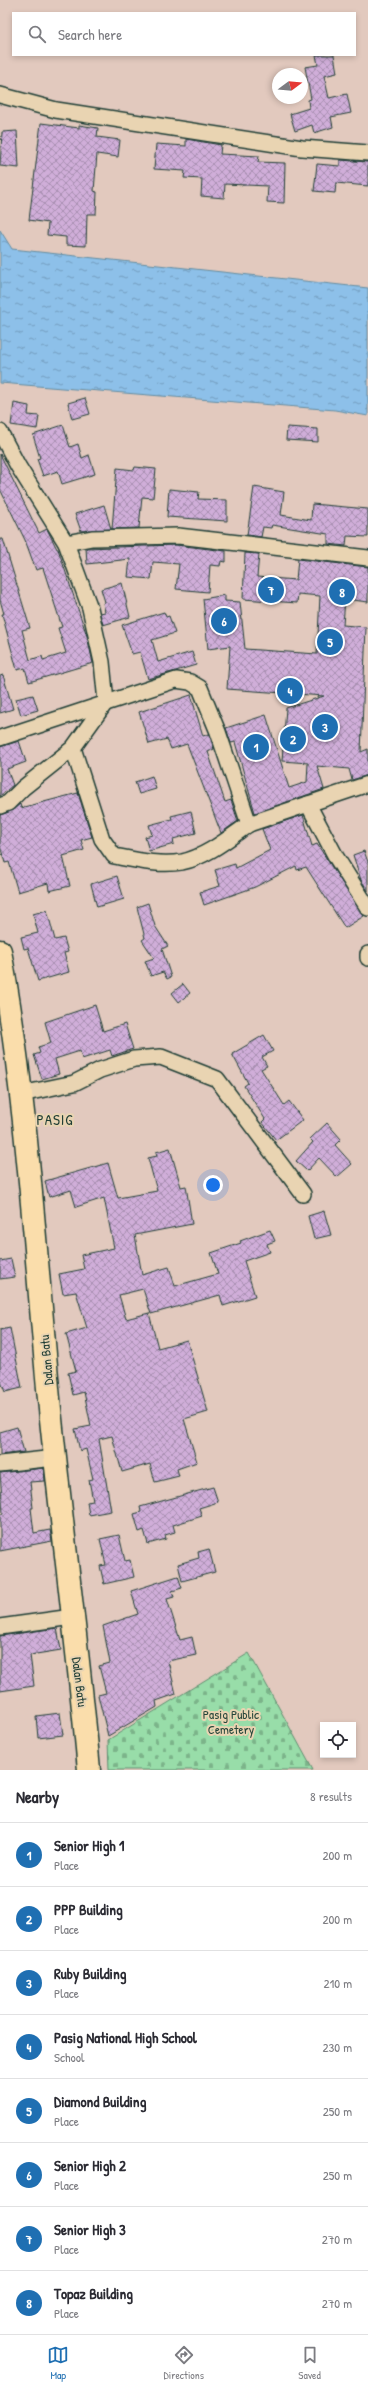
<!DOCTYPE html>
<style>
:root{--surface:#fff;--page:#f7f7f7;--text:#2b2b33;--muted:#7c7c81;--line:#e1e1e2;--accent:#1f6fb2}
body{margin:0;font-family:"Patrick Hand",sans-serif;background:var(--page);color:var(--text)}
.controls{position:absolute;right:12px;bottom:12px;display:grid;overflow:hidden;border-radius:0px;box-shadow:0 2px 6px #0003}
.controls button{width:36px;height:36px;display:grid;place-items:center;padding:0;border:0;border-bottom:1px solid var(--line);background:var(--surface);color:var(--text);font:20px sans-serif}
.compass{position:absolute;left:272px;top:68px;width:36px;height:36px;border-radius:50%;background:var(--surface);box-shadow:0 2px 6px #0003;rotate:74deg}
.you{position:absolute;left:213px;top:1185px;width:14px;height:14px;margin:-10px;border:3px solid #fff;border-radius:50%;background:#1a73e8;box-shadow:0 0 0 6px #1a73e833}
.badge{display:grid;place-items:center;width:26px;height:26px;border-radius:50%;background:var(--accent);color:#fff;font-size:13px;font-weight:700}
.pin{position:absolute;translate:-50% -50%;border:2px solid #fff;box-shadow:0 1px 4px #0006}
.list{margin:0;padding:0;list-style:none}
h2{display:flex;justify-content:space-between;align-items:center;height:52px;margin:0;padding:0 16px;font-size:17px}
h2 small{font-size:13px;font-weight:400;color:var(--muted)}
.list li{display:grid;grid-template-columns:26px 1fr auto;gap:12px;align-items:center;box-sizing:border-box;height:64px;padding:0 16px;border-top:1px solid var(--line)}
.list b{display:block;font-size:15px;white-space:nowrap}
.list p{margin:0;font-size:13px;white-space:nowrap;color:var(--muted)}
.list em{font-size:13px;font-style:normal;color:var(--muted)}
.icon{flex:none;width:22px;height:22px;fill:none;stroke:currentColor;stroke-width:2;stroke-linecap:round;stroke-linejoin:round}
.map{position:relative;flex:none;width:368px;height:1770px;overflow:hidden}
.search{position:absolute;background:var(--surface);box-shadow:0 2px 6px #0003;left:12px;right:12px;top:12px;height:44px;display:flex;align-items:center;gap:10px;box-sizing:border-box;padding:0 14px;border-radius:0px;color:var(--muted);font-size:15px}
.sheet{height:564px;background:var(--surface)}
nav{display:flex;justify-content:space-around;align-items:center;box-sizing:border-box;height:56px;border-top:1px solid var(--line);background:var(--surface);font-size:11px;color:var(--muted)}
nav a{display:grid;justify-items:center;gap:2px}
nav .on{color:var(--accent)}
.map>svg:first-child{display:block}
.cemetery{fill:url(#cemetery-stones);stroke:#5c8d6e}
.water{fill:url(#water-ripples);stroke:#618ca1}
.building{fill:url(#building-cross-hatch);stroke:#1f3d34}
.lines{fill:none;stroke-linecap:round;stroke-linejoin:round}
.minor-casing{stroke:#1f3d34;stroke-width:18}
.primary-casing{stroke:#1f3d34;stroke-width:25}
.minor{stroke:#e9d4b2;stroke-width:15}
.primary{stroke:#faddab;stroke-width:22}
.labels{text-anchor:middle;stroke-width:4;stroke-linejoin:round;paint-order:stroke}
.street-label{font-size:13px;fill:#1f3d34;stroke:#e9d4b2}
.park-label{font-size:13px;fill:#25453a;stroke:#e9d4b2}
.quarter-label{font-size:15px;letter-spacing:1px;fill:#1f3d34;stroke:#e9d4b2}
</style>
<div class="map">
<svg width="368" height="1770" viewBox="0 0 368 1770">
<defs>
<pattern id="cemetery-stones" width="16" height="16" patternUnits="userSpaceOnUse"><rect width="16" height="16" fill="#98dda9"/><path d="M2 7V4a2 2 0 0 1 4 0v3zM10 15v-3a2 2 0 0 1 4 0v3z" fill="#7bb48a"/></pattern>
<pattern id="water-ripples" width="26" height="14" patternUnits="userSpaceOnUse"><rect width="26" height="14" fill="#8dc0e9"/><path d="M2 4q2-2 4 0t4 0M15 11q2-2 4 0t4 0" fill="none" stroke="#739dbe"/></pattern>
<pattern id="building-cross-hatch" width="8" height="8" patternUnits="userSpaceOnUse"><rect width="8" height="8" fill="#d0aed9"/><path d="M0 0l8 8M0 8l8-8" fill="none" stroke="#a88fb1"/></pattern>
</defs>
<rect width="100%" height="100%" fill="#e2c9be"/>
<filter id="ink" filterUnits="userSpaceOnUse"><feTurbulence type="fractalNoise" baseFrequency=".025" numOctaves="2"/><feDisplacementMap in="SourceGraphic" scale="8" xChannelSelector="R" yChannelSelector="G"/><feConvolveMatrix kernelMatrix="1 2 1 2 8 2 1 2 1" color-interpolation-filters="sRGB"/></filter>
<g filter="url(#ink)">
<polygon class="cemetery" points="249,1653 313,1770 109,1770 108,1740"/>
<polygon class="water" points="0,230 12,249 368,288 368,416 335,410 0,383"/>
<g class="building">
<polygon points="316,55 334,55 337,73 324,76 329,98 347,94 351,113 331,117 333,127 314,133 312,125 295,131 290,114 309,108 308,100 311,99 305,67 318,65"/>
<polygon points="41,123 79,128 79,125 98,128 97,137 120,140 118,157 97,154 94,191 97,192 96,214 87,214 86,246 66,245 66,237 47,235 48,223 29,220"/>
<polygon points="17,131 19,168 0,166 2,132"/>
<polygon points="186,139 221,145 220,154 259,156 258,162 285,163 284,203 267,202 268,186 225,184 224,198 201,196 202,179 184,178 185,171 154,169 156,144 186,146"/>
<polygon points="340,160 368,162 368,186 336,183 335,193 314,191 317,164 340,166"/>
<polygon points="85,398 90,414 72,419 68,403"/>
<polygon points="14,403 29,406 28,415 39,416 37,429 11,425"/>
<polygon points="63,425 70,447 78,444 82,458 89,455 95,474 62,484 58,471 43,476 37,459 40,458 33,435"/>
<polygon points="287,427 318,429 318,442 286,440"/>
<polygon points="0,454 39,533 47,529 57,549 58,549 87,636 93,663 29,682 25,668 17,670 2,614 4,614 0,600 0,539 3,539 30,628 22,630 30,660 42,656 43,660 66,653 58,628 62,627 43,568 36,570 25,540 0,489"/>
<polygon points="135,467 156,469 153,498 142,497 139,528 112,529 117,468 134,470"/>
<polygon points="254,487 284,492 281,515 311,520 312,504 368,509 368,537 347,536 346,546 328,544 328,534 272,525 271,528 263,527 261,537 247,535"/>
<polygon points="169,489 199,492 198,499 227,500 227,521 167,517"/>
<polygon points="104,505 111,529 81,531 75,514"/>
<polygon points="176,545 226,551 226,562 221,561 220,566 210,565 208,592 176,589 179,564 153,562 151,579 128,577 130,559 87,564 86,548"/>
<polygon points="245,553 259,554 257,577 296,580 298,559 368,567 368,602 345,599 343,625 366,627 361,752 368,749 368,775 352,780 349,769 317,766 324,789 255,813 235,742 231,743 226,728 266,715 289,788 307,782 308,763 282,761 286,708 324,696 227,689 230,646 208,649 203,599 225,595 225,601 240,602 245,649 317,654 320,596 298,594 297,603 243,599"/>
<polygon points="122,583 130,617 103,625 100,613 105,612 103,603 105,602 101,589"/>
<polygon points="164,612 166,617 169,616 175,633 152,640 158,662 192,652 196,665 148,679 140,652 132,654 122,625"/>
<polygon points="3,675 13,709 0,713 0,676"/>
<polygon points="33,695 38,710 21,715 16,699"/>
<polygon points="191,695 203,736 209,734 214,749 208,752 225,802 231,800 238,821 221,833 187,744 171,749 167,739 149,744 139,712"/>
<polygon points="19,741 26,762 7,769 13,785 0,796 0,747"/>
<polygon points="152,776 156,789 139,794 135,782"/>
<polygon points="78,793 92,837 81,840 84,850 63,856 70,886 49,891 48,883 18,892 9,862 5,863 0,846 0,815 11,811 20,804 21,808"/>
<polygon points="191,811 196,833 173,839 174,844 149,851 145,837 152,835 149,825 172,819 171,816"/>
<polygon points="303,815 312,846 317,844 364,916 345,928 306,867 297,870 296,866 255,887 204,905 200,892 220,886 215,870 235,864 236,868 270,850 262,829"/>
<polygon points="364,851 368,862 368,891 361,880 353,855"/>
<polygon points="117,876 124,899 97,907 91,884"/>
<polygon points="148,903 155,926 168,946 162,949 171,977 167,979 163,972 151,976 145,961 154,958 142,940 145,938 137,907"/>
<polygon points="47,910 55,940 64,938 68,952 64,953 69,972 38,981 28,948 24,949 21,937 38,933 33,914"/>
<polygon points="183,984 190,993 179,1002 172,993"/>
<polygon points="95,1005 103,1031 125,1024 133,1049 112,1056 110,1050 82,1059 80,1051 55,1059 59,1074 42,1079 34,1055 40,1053 38,1047 51,1043 45,1022"/>
<polygon points="264,1035 273,1051 262,1057 267,1066 261,1069 284,1105 289,1101 303,1120 276,1140 262,1122 265,1119 244,1086 248,1083 232,1054"/>
<polygon points="327,1123 341,1139 335,1145 352,1164 337,1177 319,1158 307,1171 296,1161 313,1142 310,1139"/>
<polygon points="170,1148 181,1187 186,1186 192,1224 135,1235 142,1275 169,1267 175,1286 218,1274 211,1253 241,1243 240,1241 270,1230 275,1241 267,1244 270,1252 244,1261 255,1296 223,1306 220,1295 151,1314 143,1289 119,1295 126,1319 149,1313 158,1348 187,1340 208,1412 184,1419 197,1462 177,1469 179,1476 155,1482 150,1464 122,1472 112,1436 99,1439 111,1511 89,1515 87,1502 93,1501 89,1480 93,1479 86,1449 80,1451 75,1429 91,1426 84,1392 73,1395 68,1373 76,1371 66,1334 87,1328 76,1292 63,1294 59,1274 84,1269 81,1255 114,1248 104,1198 76,1207 71,1190 49,1197 45,1181 108,1163 118,1198 157,1191 148,1158 157,1156 156,1152"/>
<polygon points="324,1211 331,1235 314,1239 308,1216"/>
<polygon points="11,1259 15,1277 0,1279 0,1261"/>
<polygon points="10,1328 22,1388 5,1392 0,1379 0,1330"/>
<polygon points="17,1427 24,1452 0,1455 0,1432"/>
<polygon points="44,1468 45,1481 30,1482 33,1508 31,1508 34,1533 50,1530 52,1541 0,1551 0,1514 3,1514 0,1473"/>
<polygon points="213,1487 218,1502 199,1508 202,1516 173,1525 175,1532 165,1535 166,1539 148,1544 144,1530 139,1532 134,1514 141,1512 140,1507"/>
<polygon points="119,1535 125,1561 130,1560 134,1577 104,1584 100,1566 106,1565 100,1539"/>
<polygon points="209,1549 215,1572 182,1581 178,1564 199,1558 198,1552"/>
<polygon points="178,1576 182,1588 172,1591 174,1597 167,1599 180,1640 192,1637 196,1655 168,1661 176,1694 156,1701 157,1707 108,1736 98,1695 106,1693 99,1666 110,1663 103,1626 138,1614 131,1591"/>
<polygon points="57,1628 61,1650 30,1655 34,1686 0,1691 0,1636"/>
<polygon points="60,1713 63,1735 38,1738 36,1716"/>
</g>
<g class="lines">
<g class="minor-casing">
<g id="minor">
<polyline points="0,95 56,110 302,148 368,153"/>
<polyline points="0,432 18,466 66,543 90,608 102,662 106,702 73,748 23,788 8,803 0,806"/>
<polyline points="66,543 92,538 178,536 368,558"/>
<polyline points="0,738 176,680 190,682 200,688 218,732 249,824 368,784"/>
<path d="M73,748L102,839L114,856C135,860 160,866 182,862C206,857 229,838 249,824"/>
<polyline points="308,804 336,857 368,908"/>
<polyline points="368,954 368,958"/>
<polyline points="21,1094 74,1083 100,1070 134,1059 161,1057 217,1079 303,1194"/>
<polyline points="0,1464 55,1458"/>
<polyline points="0,1627 72,1617"/>
</g>
</g>
<g class="primary-casing">
<path id="primary" d="M0,951C27,1099 35,1250 49,1399C61,1523 78,1646 89,1770"/>
</g>
<use href="#minor" class="minor"/>
<use href="#primary" class="primary"/>
</g>
</g>
<g class="labels">
<g class="street-label">
<text transform="translate(46 1360) rotate(-95)" y="5">Dalan Batu</text>
<text transform="translate(80 1682) rotate(83)" y="5">Dalan Batu</text>
</g>
<g class="park-label">
<text x="231" y="1719">Pasig Public<tspan x="231" dy="15">Cemetery</tspan></text>
</g>
<g class="quarter-label">
<text x="55" y="1125">PASIG</text>
</g>
</g>
</svg>
<div class="controls">
<button><svg class="icon" aria-label="locate" viewBox="0 0 24 24"><circle cx="12" cy="12" r="6"/><path d="M12 2v4M12 18v4M2 12h4M18 12h4"/></svg></button>
</div>
<svg class="compass" viewBox="-18 -18 36 36"><path d="M0-13l5 13h-10z" fill="#e53935"/><path d="M0 13l5-13h-10z" fill="#7c7c81"/></svg>
<div class="you"></div>
<div class="pin badge" style="left:256px;top:747px">1</div>
<div class="pin badge" style="left:293px;top:739px">2</div>
<div class="pin badge" style="left:325px;top:727px">3</div>
<div class="pin badge" style="left:290px;top:691px">4</div>
<div class="pin badge" style="left:330px;top:642px">5</div>
<div class="pin badge" style="left:224px;top:621px">6</div>
<div class="pin badge" style="left:271px;top:590px">7</div>
<div class="pin badge" style="left:342px;top:592px">8</div>
<div class="search"><svg class="icon" aria-label="search" viewBox="0 0 24 24"><circle cx="10" cy="10" r="6"/><path d="M15 15l6 6"/></svg>Search here</div>
</div>
<section class="sheet">
<h2>Nearby<small>8 results</small></h2>
<ul class="list">
<li><span class="badge">1</span><div><b>Senior High 1</b><p>Place</p></div><em>200 m</em></li>
<li><span class="badge">2</span><div><b>PPP Building</b><p>Place</p></div><em>200 m</em></li>
<li><span class="badge">3</span><div><b>Ruby Building</b><p>Place</p></div><em>210 m</em></li>
<li><span class="badge">4</span><div><b>Pasig National High School</b><p>School</p></div><em>230 m</em></li>
<li><span class="badge">5</span><div><b>Diamond Building</b><p>Place</p></div><em>250 m</em></li>
<li><span class="badge">6</span><div><b>Senior High 2</b><p>Place</p></div><em>250 m</em></li>
<li><span class="badge">7</span><div><b>Senior High 3</b><p>Place</p></div><em>270 m</em></li>
<li><span class="badge">8</span><div><b>Topaz Building</b><p>Place</p></div><em>270 m</em></li>
</ul>
</section>
<nav>
<a class="on"><svg class="icon" aria-label="map" viewBox="0 0 24 24"><path d="M3 6l6-2 6 2 6-2v14l-6 2-6-2-6 2zM9 4v14M15 6v14"/></svg>Map</a>
<a><svg class="icon" aria-label="directions" viewBox="0 0 24 24"><path d="M12 3l9 9-9 9-9-9zM9 14v-3h6M13 9l2 2-2 2"/></svg>Directions</a>
<a><svg class="icon" aria-label="saved" viewBox="0 0 24 24"><path d="M7 4h10v16l-5-4-5 4z"/></svg>Saved</a>
</nav>
